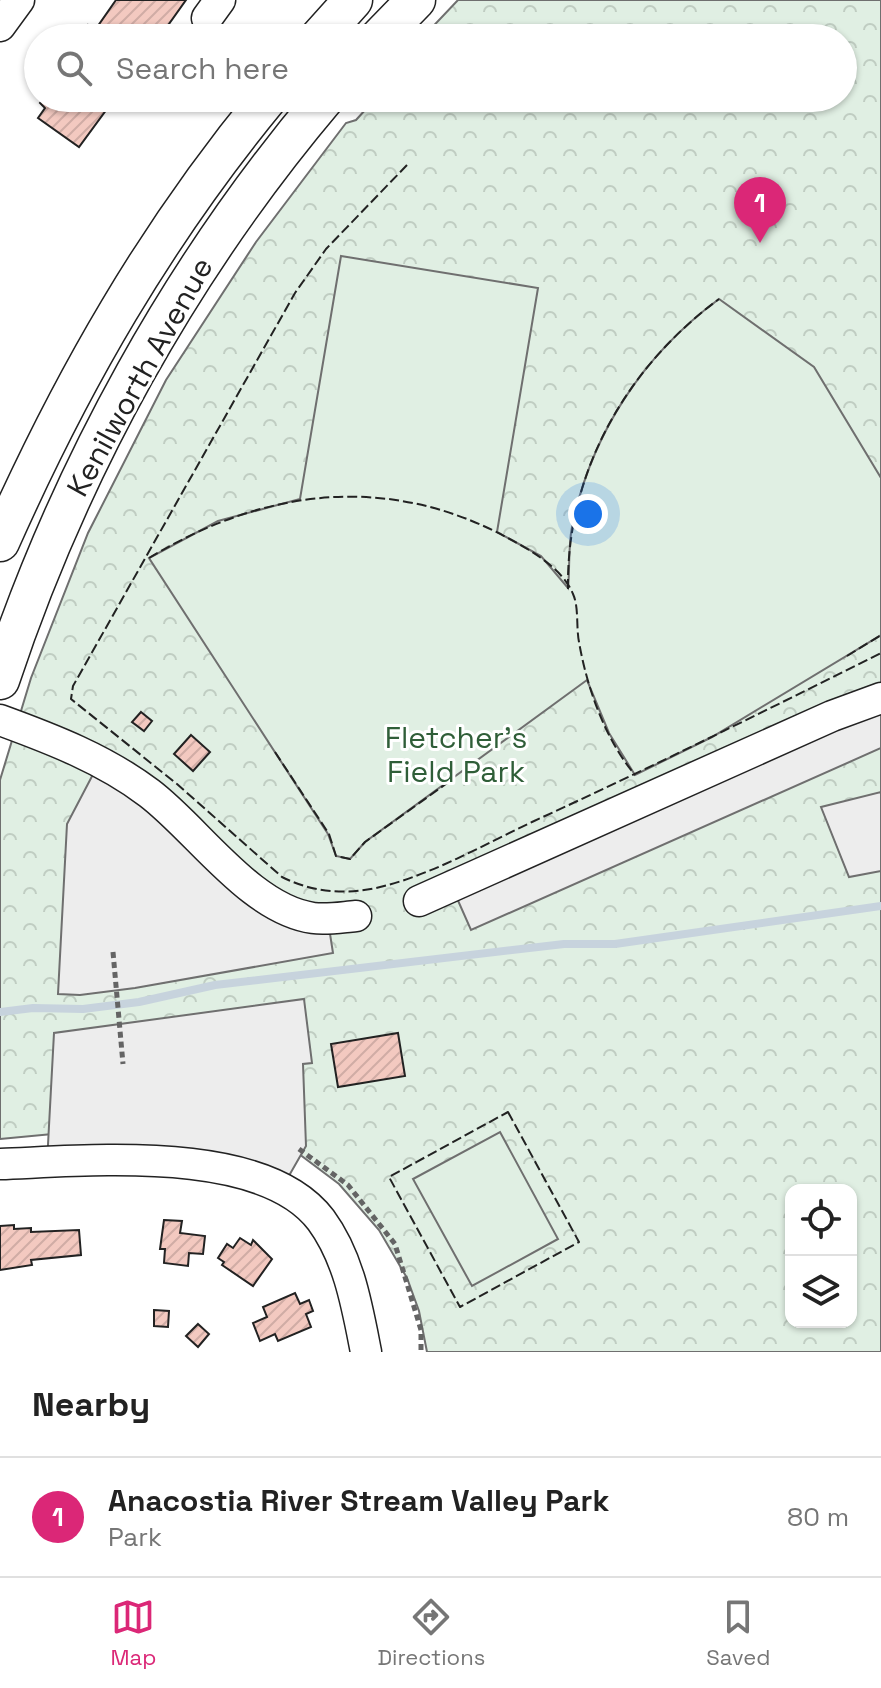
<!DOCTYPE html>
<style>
:root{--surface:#fff;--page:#f6f6f6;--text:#222;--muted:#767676;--line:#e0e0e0;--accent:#db2777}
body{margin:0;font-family:"Space Grotesk",sans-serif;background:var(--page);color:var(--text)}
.controls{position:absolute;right:24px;bottom:24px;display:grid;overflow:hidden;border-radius:16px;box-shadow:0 2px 6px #0004}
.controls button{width:72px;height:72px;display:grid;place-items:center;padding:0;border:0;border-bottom:2px solid var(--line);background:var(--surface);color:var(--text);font:40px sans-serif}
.you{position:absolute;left:588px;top:514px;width:28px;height:28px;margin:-20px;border:6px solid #fff;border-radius:50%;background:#1a73e8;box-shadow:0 0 0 12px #1a73e833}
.badge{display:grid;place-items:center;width:52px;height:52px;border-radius:50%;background:var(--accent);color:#fff;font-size:26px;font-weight:700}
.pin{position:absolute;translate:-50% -66px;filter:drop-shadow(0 2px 4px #0008)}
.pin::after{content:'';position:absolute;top:42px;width:28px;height:24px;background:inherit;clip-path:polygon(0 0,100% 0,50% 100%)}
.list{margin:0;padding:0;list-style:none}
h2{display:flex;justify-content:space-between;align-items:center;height:104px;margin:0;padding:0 32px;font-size:34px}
h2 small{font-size:26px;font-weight:400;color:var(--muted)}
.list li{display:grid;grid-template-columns:52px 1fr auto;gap:24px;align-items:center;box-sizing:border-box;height:120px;padding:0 32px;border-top:2px solid var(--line)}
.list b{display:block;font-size:30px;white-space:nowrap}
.list p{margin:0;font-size:26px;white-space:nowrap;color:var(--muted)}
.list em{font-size:26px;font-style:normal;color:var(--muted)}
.icon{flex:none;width:44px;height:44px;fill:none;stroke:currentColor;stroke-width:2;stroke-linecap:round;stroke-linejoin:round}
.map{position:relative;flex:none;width:881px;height:1352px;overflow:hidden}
.search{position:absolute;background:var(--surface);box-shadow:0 2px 6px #0004;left:24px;right:24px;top:24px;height:88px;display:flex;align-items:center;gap:20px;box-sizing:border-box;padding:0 28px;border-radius:44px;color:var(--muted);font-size:30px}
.sheet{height:224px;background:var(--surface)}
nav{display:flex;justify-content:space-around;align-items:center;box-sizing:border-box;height:112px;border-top:2px solid var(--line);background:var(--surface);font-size:22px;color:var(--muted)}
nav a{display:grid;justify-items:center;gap:4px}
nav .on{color:var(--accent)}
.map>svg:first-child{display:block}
.forest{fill:url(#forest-crowns);stroke:#6f6f6f;stroke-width:2;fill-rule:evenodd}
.garden{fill:#e0efe3;stroke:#6f6f6f;stroke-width:2}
.parking{fill:#ededed;stroke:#6f6f6f;stroke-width:2}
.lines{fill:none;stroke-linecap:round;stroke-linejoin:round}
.stream{stroke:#c7d3dd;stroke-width:8}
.building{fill:url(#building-hatch);stroke:#222;stroke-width:2}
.minor-casing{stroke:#222;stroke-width:33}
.major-casing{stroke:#222;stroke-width:41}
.path{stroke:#646464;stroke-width:5;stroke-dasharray:6 4;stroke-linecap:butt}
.minor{stroke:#fff;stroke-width:30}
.major{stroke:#fff;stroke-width:38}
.fence{stroke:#222;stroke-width:2;stroke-dasharray:10 4;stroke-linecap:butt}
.labels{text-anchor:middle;stroke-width:6;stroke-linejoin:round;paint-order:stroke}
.street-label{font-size:30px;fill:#222;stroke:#fff}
.park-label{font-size:30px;fill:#2f5e38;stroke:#fff}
</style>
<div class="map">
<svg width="881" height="1352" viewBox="0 0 881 1352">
<defs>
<pattern id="forest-crowns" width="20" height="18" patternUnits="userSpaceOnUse" patternTransform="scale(2)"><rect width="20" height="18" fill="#e0efe3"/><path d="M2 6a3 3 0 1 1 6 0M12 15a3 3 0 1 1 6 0" fill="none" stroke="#c0cdc2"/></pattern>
<pattern id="building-hatch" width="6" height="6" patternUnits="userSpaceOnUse" patternTransform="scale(2)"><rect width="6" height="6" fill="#f3c9c0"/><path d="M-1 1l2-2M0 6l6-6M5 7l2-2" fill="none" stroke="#d0aca5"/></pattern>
</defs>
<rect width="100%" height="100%" fill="#fff"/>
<path class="forest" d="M458,0H881V1352H427L419,1311L407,1278L379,1230L339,1184L295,1151L137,1126L0,1139V780L31,678L88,533L166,380L256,242L346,123L356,120L376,98H843V38H422ZM791,1190H851V1322H791Z"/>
<g class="garden">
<path d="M341,256L538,288L497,532L541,556L568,588C570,569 568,547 572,527C591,434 643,355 719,299L814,367L881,478V635L712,737L635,775L609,733L587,680L365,842L350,859L336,856L328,834L149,558L218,521L300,499Z"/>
<polygon points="500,1132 558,1239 472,1286 413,1179"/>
</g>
<g class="parking">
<polygon points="881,699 881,748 471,930 452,887"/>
<polygon points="100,761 223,862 328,921 333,953 135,988 80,995 58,994 67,824"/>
<polygon points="881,792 881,871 849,877 821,807"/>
<polygon points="304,999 312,1063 303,1064 306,1146 282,1188 47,1163 54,1033"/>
</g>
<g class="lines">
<polyline class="stream" points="0,1012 33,1008 83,1009 139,1002 215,985 564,944 615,944 881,906"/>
</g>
<g class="building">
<polygon points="116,0 186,0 159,38 88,38 83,33 88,25 95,30"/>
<polygon points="44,98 115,98 79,147 38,118 45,108 40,103"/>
<polygon points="141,712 152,721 144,731 132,722"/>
<polygon points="191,735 210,752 193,771 174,754"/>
<polygon points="398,1033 405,1076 338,1087 331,1044"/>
<polygon points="164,1220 182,1221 180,1233 205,1236 203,1254 189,1253 188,1266 164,1263 165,1249 160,1249"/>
<polygon points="14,1225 14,1229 31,1228 31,1232 79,1230 81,1255 31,1260 32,1265 0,1270 0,1226"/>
<polygon points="240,1238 251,1245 253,1240 272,1259 253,1286 222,1265 224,1262 218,1258 227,1244 233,1248"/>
<polygon points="295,1293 300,1304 309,1300 313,1311 306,1314 311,1327 278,1341 275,1334 260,1341 253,1323 267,1317 263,1307"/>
<polygon points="154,1310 169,1311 168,1327 154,1326"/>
<polygon points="198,1324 209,1334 198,1347 186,1336"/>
</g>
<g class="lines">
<g class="minor-casing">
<g id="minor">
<polyline points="207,18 220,0"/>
<polyline points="0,26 19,0"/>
<path d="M0,720C52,739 104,759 149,793C197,829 250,909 313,918C327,920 343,917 356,916"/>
<polyline points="419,901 832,716 881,698"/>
<path d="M0,1164C87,1161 263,1143 321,1220C349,1258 357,1306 366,1352"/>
</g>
</g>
<g class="major-casing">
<g id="major">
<polyline points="319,38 353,0"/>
<polyline points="379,38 416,0"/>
<path d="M0,542C72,380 155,235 268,98"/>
<path d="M0,680C70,469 181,268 325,98"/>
</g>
</g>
<g class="path">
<polyline points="113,952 123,1064"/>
<polyline points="299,1149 348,1185 395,1244 421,1330 421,1352"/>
</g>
<use href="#minor" class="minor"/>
<use href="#major" class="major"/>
<g class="fence">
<path d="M407,165L326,249L295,293L73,686L71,699L177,784L282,877C312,892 343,895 376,888C430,876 483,845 532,822C650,768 765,711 881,653"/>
<path d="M149,558C263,489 386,473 506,537C531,550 563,569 573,594C579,607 576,627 579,642C587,688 605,739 635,775"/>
<path d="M568,589C566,472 627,367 719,299"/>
<polyline points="847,656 881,635"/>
<polyline points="275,752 329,834 336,856 350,859 365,842 450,781"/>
<polygon points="508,1112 579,1242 460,1307 389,1177"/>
</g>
</g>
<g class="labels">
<g class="street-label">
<text transform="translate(140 377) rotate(-61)" y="10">Kenilworth Avenue</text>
</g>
<g class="park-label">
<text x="456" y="748">Fletcher's<tspan x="456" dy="34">Field Park</tspan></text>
</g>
</g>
</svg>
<div class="controls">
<button><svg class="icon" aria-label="locate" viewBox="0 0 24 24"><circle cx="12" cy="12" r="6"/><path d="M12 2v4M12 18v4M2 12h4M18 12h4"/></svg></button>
<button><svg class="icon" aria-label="layers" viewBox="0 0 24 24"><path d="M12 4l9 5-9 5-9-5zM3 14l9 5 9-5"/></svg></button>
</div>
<div class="you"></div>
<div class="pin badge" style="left:760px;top:243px">1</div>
<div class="search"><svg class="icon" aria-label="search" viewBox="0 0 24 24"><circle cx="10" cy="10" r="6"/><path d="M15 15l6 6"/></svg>Search here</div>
</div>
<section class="sheet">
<h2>Nearby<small></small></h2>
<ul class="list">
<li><span class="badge">1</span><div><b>Anacostia River Stream Valley Park</b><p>Park</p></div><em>80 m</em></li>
</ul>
</section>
<nav>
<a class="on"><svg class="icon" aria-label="map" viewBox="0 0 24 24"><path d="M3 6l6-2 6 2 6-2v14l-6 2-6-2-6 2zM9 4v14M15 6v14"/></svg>Map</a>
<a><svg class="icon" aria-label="directions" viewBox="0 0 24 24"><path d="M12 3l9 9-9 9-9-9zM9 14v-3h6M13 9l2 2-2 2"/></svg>Directions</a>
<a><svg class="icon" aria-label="saved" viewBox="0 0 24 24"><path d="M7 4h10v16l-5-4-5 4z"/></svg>Saved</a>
</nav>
